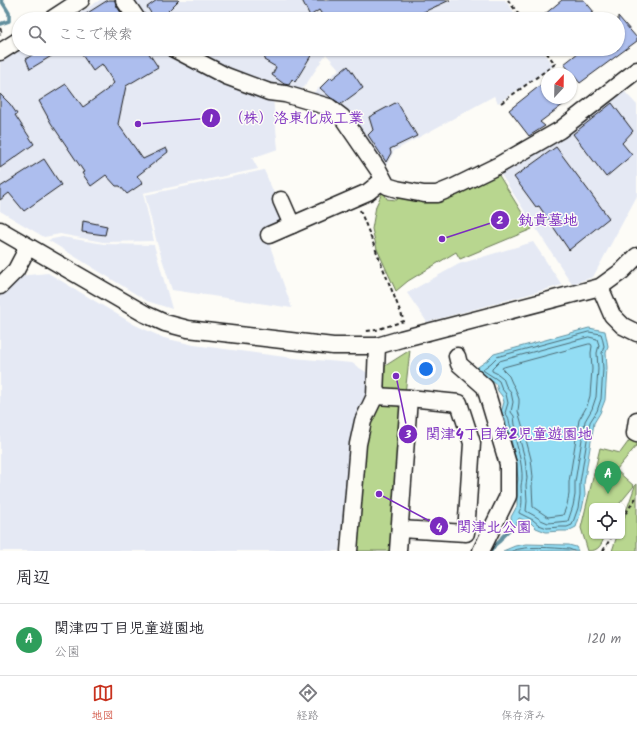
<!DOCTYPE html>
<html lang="ja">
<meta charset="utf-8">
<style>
:root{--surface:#fff;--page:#f2f2f3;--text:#2b2b33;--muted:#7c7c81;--line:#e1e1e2;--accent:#c8321e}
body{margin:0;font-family:Kalam,"Klee One",sans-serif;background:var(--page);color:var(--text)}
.controls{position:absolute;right:12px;bottom:12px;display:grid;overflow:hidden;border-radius:6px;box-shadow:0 1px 3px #0004}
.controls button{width:36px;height:36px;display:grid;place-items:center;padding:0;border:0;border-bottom:1px solid var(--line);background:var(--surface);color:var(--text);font:20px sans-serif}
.compass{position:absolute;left:541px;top:68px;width:36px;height:36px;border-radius:50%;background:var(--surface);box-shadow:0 1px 3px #0004;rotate:22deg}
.you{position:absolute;left:426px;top:369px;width:14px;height:14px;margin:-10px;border:3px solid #fff;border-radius:50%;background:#1a73e8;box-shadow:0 0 0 6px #1a73e833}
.badge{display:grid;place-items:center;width:26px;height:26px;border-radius:50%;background:var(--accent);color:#fff;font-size:13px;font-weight:700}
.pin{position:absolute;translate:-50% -33px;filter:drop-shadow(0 1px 2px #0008)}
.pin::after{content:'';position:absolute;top:21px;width:14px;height:12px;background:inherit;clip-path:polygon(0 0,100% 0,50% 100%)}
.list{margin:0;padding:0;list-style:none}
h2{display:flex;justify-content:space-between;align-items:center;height:52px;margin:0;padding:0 16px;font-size:17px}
h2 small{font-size:13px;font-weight:400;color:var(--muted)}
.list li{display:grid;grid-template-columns:26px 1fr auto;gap:12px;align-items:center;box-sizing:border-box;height:72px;padding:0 16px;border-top:1px solid var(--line)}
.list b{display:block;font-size:15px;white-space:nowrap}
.list p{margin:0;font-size:13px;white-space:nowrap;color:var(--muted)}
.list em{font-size:13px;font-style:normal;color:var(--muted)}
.icon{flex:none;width:22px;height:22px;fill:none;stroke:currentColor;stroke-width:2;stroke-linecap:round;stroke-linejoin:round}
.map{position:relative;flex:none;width:637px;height:551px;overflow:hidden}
.search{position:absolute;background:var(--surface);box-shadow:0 1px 3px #0004;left:12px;right:12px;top:12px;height:44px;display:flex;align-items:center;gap:10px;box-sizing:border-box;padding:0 14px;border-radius:22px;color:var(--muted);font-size:15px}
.sheet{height:124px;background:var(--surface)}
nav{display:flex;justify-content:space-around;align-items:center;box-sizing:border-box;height:56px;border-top:1px solid var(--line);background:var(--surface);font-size:11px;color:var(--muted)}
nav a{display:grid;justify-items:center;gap:2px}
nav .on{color:var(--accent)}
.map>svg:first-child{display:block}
.built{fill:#e5e9f4}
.green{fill:#b8d68f;stroke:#6a7956}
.water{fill:#93ddf4;stroke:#63909e}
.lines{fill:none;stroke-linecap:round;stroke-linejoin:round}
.shore{stroke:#4c6972;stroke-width:1}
.stream{stroke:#63909e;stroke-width:3.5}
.building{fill:#adbeee;stroke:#1c1c1c}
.minor-casing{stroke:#1c1c1c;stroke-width:19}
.path{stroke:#1c1c1c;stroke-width:2;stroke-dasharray:4 3;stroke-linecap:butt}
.minor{stroke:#fdfcf7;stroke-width:16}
.leader{fill:none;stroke:#7b2cbf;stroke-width:1.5}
.callout-dot{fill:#7b2cbf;stroke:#fdfcf7;stroke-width:1.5}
.mark-label{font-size:12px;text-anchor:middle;font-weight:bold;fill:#fff}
.callout-label{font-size:15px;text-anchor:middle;font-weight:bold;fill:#7b2cbf;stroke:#fdfcf7;stroke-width:3;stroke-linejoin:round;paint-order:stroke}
</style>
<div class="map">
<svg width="637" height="551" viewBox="0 0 637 551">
<rect width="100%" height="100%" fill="#fdfcf7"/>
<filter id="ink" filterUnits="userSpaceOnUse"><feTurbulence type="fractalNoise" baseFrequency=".025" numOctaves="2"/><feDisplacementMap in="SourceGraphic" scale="8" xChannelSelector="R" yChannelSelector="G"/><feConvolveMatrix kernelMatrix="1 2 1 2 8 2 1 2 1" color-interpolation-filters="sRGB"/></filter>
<g filter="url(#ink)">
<g class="built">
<polygon points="100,0 122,0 133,19 70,19"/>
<polygon points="130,0 505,0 519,19 141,19"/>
<polygon points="22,49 159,49 171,53 273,98 278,149 252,158 258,169 143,193 154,241 103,242 60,234 44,237 0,211 0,61"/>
<polygon points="184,49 541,49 553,66 498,103 494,96 394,151 384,169 341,106 311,95 339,69 326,54 305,86 297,94 263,86"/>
<polygon points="624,91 637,105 637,196 593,277 572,284 500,173"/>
<polygon points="264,170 287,223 265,232 292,308 172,290 157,243 145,195"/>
<polygon points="62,237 104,244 154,245 172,309 147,301 48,240"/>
<polygon points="533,242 562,285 427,322 407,293 459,264"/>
<polygon points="48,273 135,325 164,338 194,345 293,358 352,363 372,376 368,390 357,414 351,439 339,551 0,551 0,294 18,276"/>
</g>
<g class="green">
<polygon points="495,169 532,229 460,259 456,252 408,281 396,291 377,249 372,229 376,206 383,191 387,199 397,200 399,195 434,196"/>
<polygon points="410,350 405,394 389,393 384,386 385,366"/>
<polygon points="383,402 400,404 403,410 391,551 357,551 366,429 375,407"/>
<path d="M631,438L637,443V445L616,470L634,486L620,503L619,506H592V536H605C601,545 599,551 588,551L581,528L600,448L620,453Z"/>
<polygon points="637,484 637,551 612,551 617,536 622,536 622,523 635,486"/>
</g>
<g class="water">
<polygon points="589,328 605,331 608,346 606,353 607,368 605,400 600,413 594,423 584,484 585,495 582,509 576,527 568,531 560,531 546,532 536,528 531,523 519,518 516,524 513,527 511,517 517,506 517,485 518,479 516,460 509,432 505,426 506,423 505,419 499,415 500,412 502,409 504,402 502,396 498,391 496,384 475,369 488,360 494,354"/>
<polygon points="526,544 569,545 576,547 578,551 503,551 515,546"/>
</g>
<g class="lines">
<g class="shore">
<path d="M589,332L601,334L602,337L604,346L602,353L603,369L601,399L597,411L590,422L580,483V495L578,508L572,525L567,527H560L547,528L539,525L533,520L519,513C519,511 520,510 521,508C523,501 521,493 521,486C521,484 522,481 522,479C523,466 516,439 511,427C508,422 511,419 505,413L508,403L506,394L502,389L499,381L495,378L484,371L483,369L491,363L497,357Z"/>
<polygon points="589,337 597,339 599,345 597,353 598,369 596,397 592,409 585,421 575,482 575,495 573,506 568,521 548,523 541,520 535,516 526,511 527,501 526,485 527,478 525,459 517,429 515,425 514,416 511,412 513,402 511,392 506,386 503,378 498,374 492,371 492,369 500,361"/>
<polygon points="589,344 591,344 592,346 591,353 592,369 590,396 587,406 579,420 569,482 569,494 567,505 563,515 548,517 533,507 532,486 533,477 531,459 523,428 518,411 519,403 519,399 515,388 512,383 509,376 503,370 502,368 504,367"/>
<path d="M512,551C526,545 553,548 569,549L574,551"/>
</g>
<g class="stream">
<polyline points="0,24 9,21 9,13 1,0"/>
<polyline points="491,551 495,545 500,541 502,537 511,528 512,525"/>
</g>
</g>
<g class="building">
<polygon points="108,0 115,0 116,5 125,19 78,19"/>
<polygon points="157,0 179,0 168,11 181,19 155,19 147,7"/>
<polygon points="302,0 450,0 408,19 367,19 365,15 352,19 325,19 319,10 310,16"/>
<polygon points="562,0 584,0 594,12 592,13 598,19 539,19"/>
<polygon points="618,16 637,38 637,41 580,83 564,64 583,49 618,49"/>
<polygon points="41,49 63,49 30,69 26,59"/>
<polygon points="78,49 108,49 106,51 109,49 146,49 158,67 126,86 118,124 143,159 166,148 168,152 137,176 143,183 127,194 120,186 116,186 106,175 91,186 82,173 84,172 51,123 39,101 66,84 83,107 108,89 107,89 114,83 102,64 93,71"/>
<polygon points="269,49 315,49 295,82 292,79 289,85 284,84 272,75 276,67 264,60"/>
<polygon points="348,66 363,88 341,104 331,98 320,88 331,77 332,79"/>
<polygon points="547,80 547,98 572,98 540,122 545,126 529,136 509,110"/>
<polygon points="0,94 10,104 17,114 15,115 34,144 0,168"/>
<polygon points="397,102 417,136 390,149 391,153 386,162 368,135 373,130 369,117"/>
<polygon points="612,103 633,131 622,143 632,155 606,177 573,134"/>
<polygon points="556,147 609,218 569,250 539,206 536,207 514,177"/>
<polygon points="44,159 61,185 24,211 9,193 0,200 0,187"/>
<polygon points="83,221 107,226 105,235 82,232"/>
</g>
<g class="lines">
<g class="minor-casing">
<g id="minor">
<polyline points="124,0 137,19"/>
<polyline points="52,19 81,0"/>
<polyline points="174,49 226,76 269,92 285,94 329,107 342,117 379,171 387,186 397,189 424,194 437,194 454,187 499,165 560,130 637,70"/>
<polyline points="0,52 19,40"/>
<polyline points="281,200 292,225"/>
<polyline points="0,230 145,314 165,323 188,329 333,346 377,346 401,339 600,287 622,271 637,256"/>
<polyline points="269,235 368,192 383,180"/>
<polyline points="0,286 16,270 28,247"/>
<polyline points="600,287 612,315 623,326 637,333"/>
<polyline points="457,356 459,364 485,387 508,464 508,496 481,551"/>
<polyline points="375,396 409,398 459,403 472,443 466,533 400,529"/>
<polyline points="637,420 635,433 637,434"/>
<polyline points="349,551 358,444 363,421 375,396 377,346"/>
<polyline points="398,551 409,398"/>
</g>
</g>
<g class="path">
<polyline points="508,0 522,19"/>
<polyline points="0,28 2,33 0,34"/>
<polyline points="501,103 555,64 544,49"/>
<polyline points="360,210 404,321 376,330 366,331"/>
<polyline points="622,519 637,496"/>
<polyline points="603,551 612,536"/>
</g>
<use href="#minor" class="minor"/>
</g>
</g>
<path class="leader" d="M138 124L211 118M442 239L500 220M396 376L408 434M379 494L439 526"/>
<g class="callout-dot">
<circle cx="138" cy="124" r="4"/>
<circle cx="442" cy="239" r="4"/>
<circle cx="396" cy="376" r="4"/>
<circle cx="379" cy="494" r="4"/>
<circle cx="211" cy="118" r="10"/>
<circle cx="500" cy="220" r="10"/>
<circle cx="408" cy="434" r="10"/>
<circle cx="439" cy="526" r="10"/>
</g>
<g class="mark-label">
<text x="211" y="122">1</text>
<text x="500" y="224">2</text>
<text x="408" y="438">3</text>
<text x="439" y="531">4</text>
</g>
<g class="callout-label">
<text x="296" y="123">（株）洛東化成工業</text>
<text x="548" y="225">釻貴墓地</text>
<text x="509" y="439">関津4丁目第2児童遊園地</text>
<text x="494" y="532">関津北公園</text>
</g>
</svg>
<div class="controls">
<button><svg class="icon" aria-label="locate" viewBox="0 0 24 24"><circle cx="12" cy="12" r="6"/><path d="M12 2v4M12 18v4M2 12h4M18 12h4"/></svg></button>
</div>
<svg class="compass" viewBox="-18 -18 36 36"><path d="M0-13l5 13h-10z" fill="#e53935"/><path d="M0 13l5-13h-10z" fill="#7c7c81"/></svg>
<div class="you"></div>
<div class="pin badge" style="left:608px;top:494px;background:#2e9e5b">A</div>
<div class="search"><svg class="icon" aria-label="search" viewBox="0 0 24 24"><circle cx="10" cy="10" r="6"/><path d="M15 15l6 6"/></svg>ここで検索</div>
</div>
<section class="sheet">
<h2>周辺<small></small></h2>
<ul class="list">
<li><span class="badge" style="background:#2e9e5b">A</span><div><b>関津四丁目児童遊園地</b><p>公園</p></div><em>120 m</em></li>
</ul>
</section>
<nav>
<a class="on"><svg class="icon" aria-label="map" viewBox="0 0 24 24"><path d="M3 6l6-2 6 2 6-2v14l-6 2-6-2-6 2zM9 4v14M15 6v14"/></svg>地図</a>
<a><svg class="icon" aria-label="directions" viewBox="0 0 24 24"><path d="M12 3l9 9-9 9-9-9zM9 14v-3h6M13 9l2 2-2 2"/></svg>経路</a>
<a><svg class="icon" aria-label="saved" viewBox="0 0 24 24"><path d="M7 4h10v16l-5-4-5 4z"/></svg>保存済み</a>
</nav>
